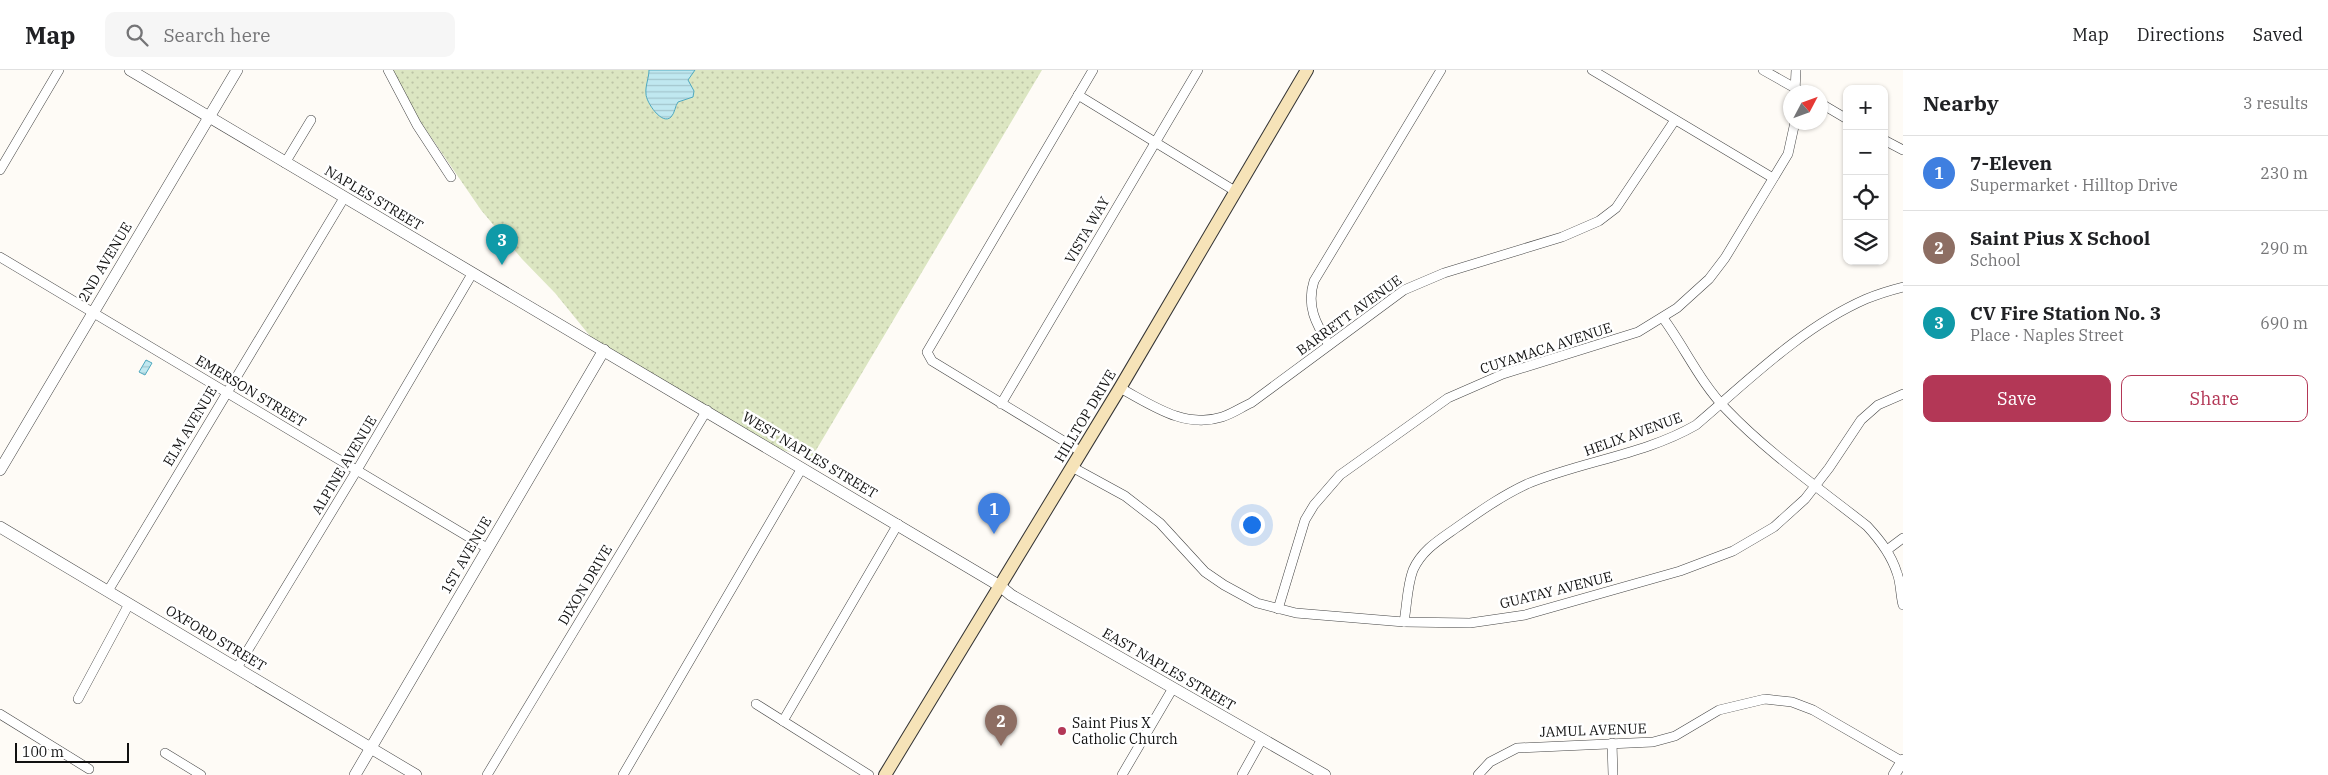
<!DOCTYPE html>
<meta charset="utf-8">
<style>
:root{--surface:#fff;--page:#f6f6f6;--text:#202124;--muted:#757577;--line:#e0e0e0;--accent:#b33756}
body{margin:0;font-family:"IBM Plex Serif",serif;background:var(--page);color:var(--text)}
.controls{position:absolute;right:15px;top:15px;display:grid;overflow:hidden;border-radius:10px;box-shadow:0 1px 4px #0004}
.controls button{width:45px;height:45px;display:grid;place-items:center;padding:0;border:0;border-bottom:1px solid var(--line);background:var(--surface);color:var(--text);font:25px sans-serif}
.compass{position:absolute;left:1783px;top:15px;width:45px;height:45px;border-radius:50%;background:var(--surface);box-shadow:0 1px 4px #0004;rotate:49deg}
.scale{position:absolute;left:15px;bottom:12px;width:114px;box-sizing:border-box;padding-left:5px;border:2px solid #111;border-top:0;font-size:14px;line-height:18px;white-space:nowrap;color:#111;-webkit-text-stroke:4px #fff;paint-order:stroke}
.you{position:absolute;left:1251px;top:454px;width:18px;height:18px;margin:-12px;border:4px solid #fff;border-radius:50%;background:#1a73e8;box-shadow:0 0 0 8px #1a73e833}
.badge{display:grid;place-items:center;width:32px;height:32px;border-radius:50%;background:var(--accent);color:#fff;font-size:16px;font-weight:700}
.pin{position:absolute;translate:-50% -41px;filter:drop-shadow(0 1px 2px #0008)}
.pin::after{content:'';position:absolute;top:26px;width:18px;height:15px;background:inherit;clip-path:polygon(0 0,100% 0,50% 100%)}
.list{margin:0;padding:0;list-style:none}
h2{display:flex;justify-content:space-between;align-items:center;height:65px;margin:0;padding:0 20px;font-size:21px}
h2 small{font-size:16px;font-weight:400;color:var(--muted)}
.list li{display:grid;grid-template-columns:32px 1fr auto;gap:15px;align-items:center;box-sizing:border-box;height:75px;padding:0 20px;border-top:1px solid var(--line)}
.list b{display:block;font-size:19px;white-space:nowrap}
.list p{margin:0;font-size:16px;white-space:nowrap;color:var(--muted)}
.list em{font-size:16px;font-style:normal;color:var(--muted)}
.actions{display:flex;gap:10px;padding:15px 20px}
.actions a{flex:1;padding:11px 0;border:1px solid var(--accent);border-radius:10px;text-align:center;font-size:18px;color:var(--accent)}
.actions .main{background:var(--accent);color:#fff}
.icon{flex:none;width:28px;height:28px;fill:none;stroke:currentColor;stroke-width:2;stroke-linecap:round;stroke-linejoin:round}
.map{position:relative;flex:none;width:1903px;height:705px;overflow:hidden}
header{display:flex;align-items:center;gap:30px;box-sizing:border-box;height:70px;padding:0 25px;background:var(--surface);border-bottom:1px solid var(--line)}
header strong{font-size:24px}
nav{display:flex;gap:28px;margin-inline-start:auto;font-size:18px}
.search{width:350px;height:45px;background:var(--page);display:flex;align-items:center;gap:12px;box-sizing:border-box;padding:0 18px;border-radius:10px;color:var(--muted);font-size:19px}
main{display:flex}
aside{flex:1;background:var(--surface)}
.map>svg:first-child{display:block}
.green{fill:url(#green-dots)}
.water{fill:url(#water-rules);stroke:#4fa9bf}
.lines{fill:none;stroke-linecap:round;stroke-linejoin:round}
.minor-casing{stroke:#444;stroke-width:10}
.tertiary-casing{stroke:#444;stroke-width:12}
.secondary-casing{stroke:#333;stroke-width:14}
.minor{stroke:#fff;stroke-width:9}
.tertiary{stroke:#fff;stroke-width:11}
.secondary{stroke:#f6e3b8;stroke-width:12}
.poi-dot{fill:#b33756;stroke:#fff;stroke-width:2}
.labels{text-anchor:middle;stroke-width:5;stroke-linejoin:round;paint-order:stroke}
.street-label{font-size:14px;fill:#111;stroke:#fff}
.poi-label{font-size:14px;fill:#111;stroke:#fff;text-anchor:start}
</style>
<header>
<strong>Map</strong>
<div class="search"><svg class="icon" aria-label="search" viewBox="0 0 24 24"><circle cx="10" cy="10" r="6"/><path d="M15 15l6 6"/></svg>Search here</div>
<nav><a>Map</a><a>Directions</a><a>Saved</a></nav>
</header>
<main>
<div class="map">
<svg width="1903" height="705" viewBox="0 0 1903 705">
<defs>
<pattern id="green-dots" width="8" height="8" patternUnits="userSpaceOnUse" patternTransform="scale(1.25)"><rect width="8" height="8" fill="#dce6c2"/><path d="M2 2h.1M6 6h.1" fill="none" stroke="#bcc4a6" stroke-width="1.8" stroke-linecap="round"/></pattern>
<pattern id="water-rules" width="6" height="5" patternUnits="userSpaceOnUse" patternTransform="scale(1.25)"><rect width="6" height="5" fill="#c0e8f0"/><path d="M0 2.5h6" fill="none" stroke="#a4c6cd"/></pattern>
</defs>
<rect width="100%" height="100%" fill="#fefbf6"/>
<polygon class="green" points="390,0 1042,0 812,387 760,375 603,282 555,223 522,189 481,140 420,51"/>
<g class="water">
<path d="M649,0H695L688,10L694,21L693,27L678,32C675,36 675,43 671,47C662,56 646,32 646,24C645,16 649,8 649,0Z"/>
<polygon points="146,290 152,293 145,305 139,302"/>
</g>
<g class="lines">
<g class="minor-casing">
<g id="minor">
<polyline points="388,0 417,55 451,107"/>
<polyline points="1592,0 1773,108"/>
<polyline points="1763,0 1802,22"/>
<polyline points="1795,22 1796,0"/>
<polyline points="1078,25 1235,121"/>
<polyline points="1820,33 1847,49"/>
<polyline points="1884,70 1903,80"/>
<polyline points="285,93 311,50"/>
<polyline points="0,100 59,0"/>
<polyline points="0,187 487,478"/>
<path d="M1663,248C1685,278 1700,312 1726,339C1768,383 1819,418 1867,456C1880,470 1891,484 1897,503C1901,513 1900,524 1903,535"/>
<path d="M1329,275C1316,254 1306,236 1314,211L1441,0"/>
<path d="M1120,318C1152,335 1184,359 1222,347C1232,344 1242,337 1251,333L1404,220L1444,203L1562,167L1599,151L1616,138L1675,50"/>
<polyline points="1001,334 1198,0"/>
<polyline points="1080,381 932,291 927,282 1093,0"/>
<polyline points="1072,397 1125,426 1160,453 1205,502 1224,515 1257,533 1296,543 1404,552 1470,553 1525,545 1680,501 1733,481 1774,457 1805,429 1829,398 1861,350 1878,335 1903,324"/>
<polyline points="1887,480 1903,468"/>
<polyline points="108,521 344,128"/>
<polyline points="1278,539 1305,450 1314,435 1340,405 1448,328 1503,304 1638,262 1677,238 1709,209 1725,188 1788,84 1795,52"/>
<path d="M1404,552C1407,535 1407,516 1413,500C1422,480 1439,470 1456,458C1479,442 1501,426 1527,414C1582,391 1644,385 1696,355C1749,310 1802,257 1866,229C1878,224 1891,220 1903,217"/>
<polyline points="237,598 360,395 472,204"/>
<polyline points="78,629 129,534"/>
<polyline points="756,634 869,705"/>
<polyline points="0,644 89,699"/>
<polyline points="783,651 898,454"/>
<polyline points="1612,673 1613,705"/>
<polyline points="165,683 201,705"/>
<polyline points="487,705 707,340"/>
<polyline points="623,705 802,398"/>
<polyline points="1122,705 1173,618"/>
<polyline points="1242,705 1262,669"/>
<polyline points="1478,705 1490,692 1517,678 1653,672 1675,666 1719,640 1765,629 1792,632 1813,640 1903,692"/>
</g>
</g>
<g class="tertiary-casing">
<g id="tertiary">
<path d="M130,0C421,172 710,344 1000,516L1011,525L1325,705"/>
<polyline points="0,400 237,0"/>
<polyline points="0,457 416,705"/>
<polyline points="355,705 604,280"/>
<polyline points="1894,705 1903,690"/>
</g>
</g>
<g class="secondary-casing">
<polyline id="secondary" points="885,705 1120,318 1307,0"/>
</g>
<use href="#minor" class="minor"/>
<use href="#tertiary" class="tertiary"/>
<use href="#secondary" class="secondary"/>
</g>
<circle class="poi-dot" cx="1062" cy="661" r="5"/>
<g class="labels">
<g class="street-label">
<text transform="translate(374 128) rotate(31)" y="5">NAPLES STREET</text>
<text transform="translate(1087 160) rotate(-60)" y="5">VISTA WAY</text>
<text transform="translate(105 192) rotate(-59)" y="5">2ND AVENUE</text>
<text transform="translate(1349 245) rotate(-36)" y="5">BARRETT AVENUE</text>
<text transform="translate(1546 278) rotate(-18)" y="5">CUYAMACA AVENUE</text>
<text transform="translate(251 321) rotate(31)" y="5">EMERSON STREET</text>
<text transform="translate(1085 346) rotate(-59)" y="5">HILLTOP DRIVE</text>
<text transform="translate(190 356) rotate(-59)" y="5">ELM AVENUE</text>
<text transform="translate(1633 364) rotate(-20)" y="5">HELIX AVENUE</text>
<text transform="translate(810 385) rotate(31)" y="5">WEST NAPLES STREET</text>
<text transform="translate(344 395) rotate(-59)" y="5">ALPINE AVENUE</text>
<text transform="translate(466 485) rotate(-60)" y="5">1ST AVENUE</text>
<text transform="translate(585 515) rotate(-59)" y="5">DIXON DRIVE</text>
<text transform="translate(1556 520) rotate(-14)" y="5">GUATAY AVENUE</text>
<text transform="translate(216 568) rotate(31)" y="5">OXFORD STREET</text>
<text transform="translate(1169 599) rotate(30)" y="5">EAST NAPLES STREET</text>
<text transform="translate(1593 660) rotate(-2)" y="5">JAMUL AVENUE</text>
</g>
<g class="poi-label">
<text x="1072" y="658">Saint Pius X<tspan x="1072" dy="16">Catholic Church</tspan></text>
</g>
</g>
</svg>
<div class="controls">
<button>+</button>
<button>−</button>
<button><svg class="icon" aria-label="locate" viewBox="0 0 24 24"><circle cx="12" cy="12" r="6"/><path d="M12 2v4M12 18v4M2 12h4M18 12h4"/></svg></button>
<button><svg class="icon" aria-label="layers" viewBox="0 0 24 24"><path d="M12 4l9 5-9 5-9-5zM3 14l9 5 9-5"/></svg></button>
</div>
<svg class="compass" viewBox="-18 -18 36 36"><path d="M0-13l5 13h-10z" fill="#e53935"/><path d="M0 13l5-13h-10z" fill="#757577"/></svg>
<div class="scale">100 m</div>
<div class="you"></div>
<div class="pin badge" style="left:994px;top:464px;background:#3f7fe0">1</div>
<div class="pin badge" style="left:1001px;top:676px;background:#8d6e63">2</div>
<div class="pin badge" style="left:502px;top:195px;background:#0f9aa8">3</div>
</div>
<aside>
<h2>Nearby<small>3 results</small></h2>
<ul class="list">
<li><span class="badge" style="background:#3f7fe0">1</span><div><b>7-Eleven</b><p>Supermarket · Hilltop Drive</p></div><em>230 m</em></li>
<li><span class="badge" style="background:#8d6e63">2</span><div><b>Saint Pius X School</b><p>School</p></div><em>290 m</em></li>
<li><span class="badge" style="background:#0f9aa8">3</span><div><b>CV Fire Station No. 3</b><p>Place · Naples Street</p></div><em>690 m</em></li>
</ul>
<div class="actions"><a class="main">Save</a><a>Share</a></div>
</aside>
</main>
